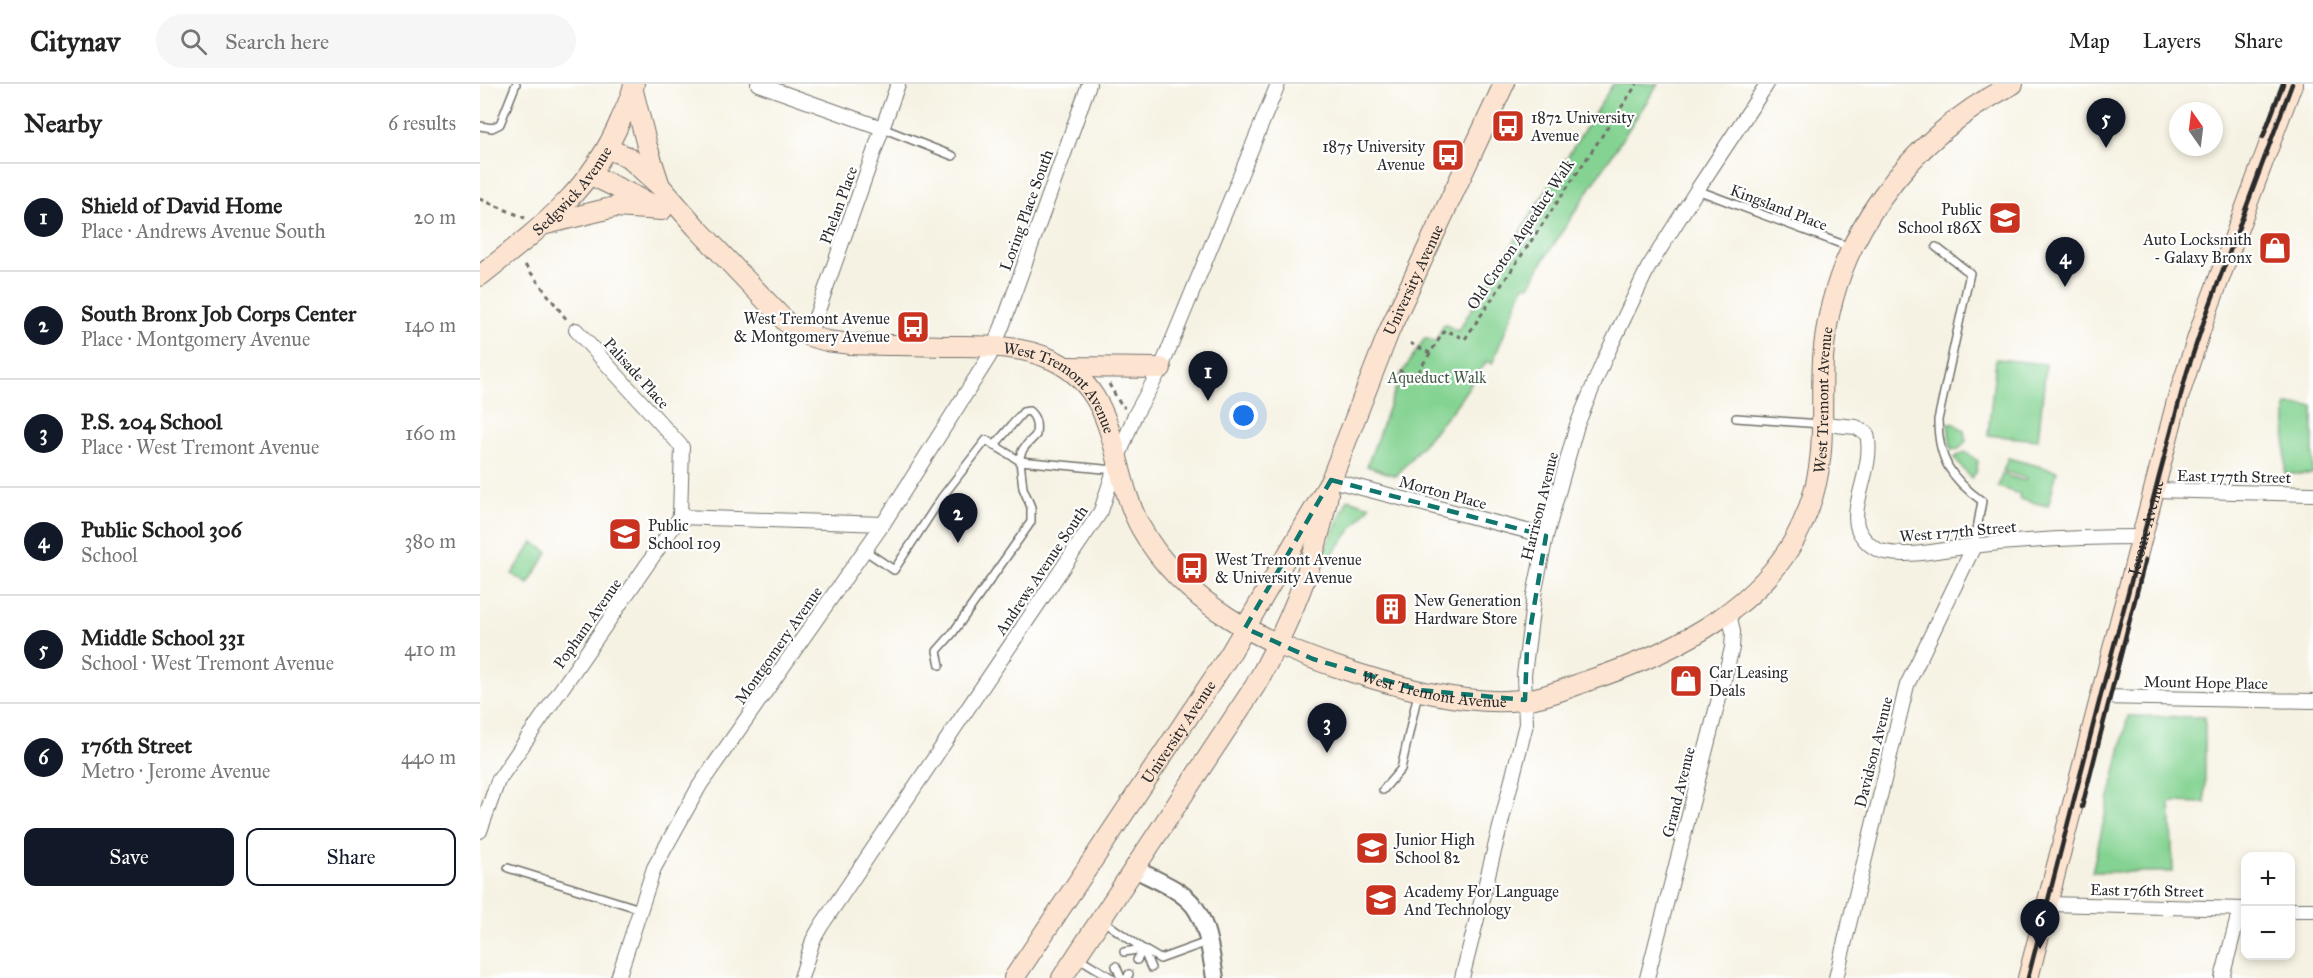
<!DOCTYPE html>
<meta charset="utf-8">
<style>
:root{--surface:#fff;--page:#f6f6f6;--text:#222;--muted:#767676;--line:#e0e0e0;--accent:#111827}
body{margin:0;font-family:"IM FELL Great Primer",serif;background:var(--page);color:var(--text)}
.controls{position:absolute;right:18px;bottom:18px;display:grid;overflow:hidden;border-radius:12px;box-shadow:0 3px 9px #0003}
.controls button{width:54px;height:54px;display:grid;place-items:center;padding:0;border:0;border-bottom:2px solid var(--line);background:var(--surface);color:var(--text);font:30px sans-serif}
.compass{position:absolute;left:1689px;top:18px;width:54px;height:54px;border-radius:50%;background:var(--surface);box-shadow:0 3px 9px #0003;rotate:346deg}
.you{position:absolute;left:764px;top:332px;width:21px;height:21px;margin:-15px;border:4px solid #fff;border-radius:50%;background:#1a73e8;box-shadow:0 0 0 9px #1a73e833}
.badge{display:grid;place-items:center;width:39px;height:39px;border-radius:50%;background:var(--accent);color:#fff;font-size:20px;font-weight:700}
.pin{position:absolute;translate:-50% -50px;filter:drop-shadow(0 2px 3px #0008)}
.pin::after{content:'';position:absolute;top:32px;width:21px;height:18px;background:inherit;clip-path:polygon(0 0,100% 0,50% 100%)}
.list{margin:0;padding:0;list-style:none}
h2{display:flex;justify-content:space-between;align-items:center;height:78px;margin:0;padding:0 24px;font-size:26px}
h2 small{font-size:20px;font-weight:400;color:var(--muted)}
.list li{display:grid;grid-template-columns:39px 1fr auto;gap:18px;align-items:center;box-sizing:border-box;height:108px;padding:0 24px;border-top:2px solid var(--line)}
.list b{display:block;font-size:22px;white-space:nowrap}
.list p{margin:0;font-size:20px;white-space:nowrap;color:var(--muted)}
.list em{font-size:20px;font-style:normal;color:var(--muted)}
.actions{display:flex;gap:12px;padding:18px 24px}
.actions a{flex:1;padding:14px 0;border:2px solid var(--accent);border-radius:12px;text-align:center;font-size:21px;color:var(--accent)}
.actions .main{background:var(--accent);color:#fff}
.icon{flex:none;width:33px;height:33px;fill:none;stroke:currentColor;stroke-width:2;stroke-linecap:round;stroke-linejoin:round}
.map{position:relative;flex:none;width:1833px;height:894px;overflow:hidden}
header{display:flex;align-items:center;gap:36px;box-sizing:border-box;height:84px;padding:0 30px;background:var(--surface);border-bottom:2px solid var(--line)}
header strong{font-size:28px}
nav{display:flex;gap:33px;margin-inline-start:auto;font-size:21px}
.search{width:420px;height:54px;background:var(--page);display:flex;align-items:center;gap:15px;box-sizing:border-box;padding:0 21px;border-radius:33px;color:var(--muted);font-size:22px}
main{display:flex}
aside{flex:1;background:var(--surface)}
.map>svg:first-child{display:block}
.green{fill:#84d392;stroke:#587f5e;stroke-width:1.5}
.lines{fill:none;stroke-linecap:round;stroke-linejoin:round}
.service-casing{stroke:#72716b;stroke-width:10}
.minor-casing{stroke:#72716b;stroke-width:16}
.tertiary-casing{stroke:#72716b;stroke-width:20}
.secondary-casing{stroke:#72716b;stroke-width:22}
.path{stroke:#72716b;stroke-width:3;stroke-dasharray:4.5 4.5;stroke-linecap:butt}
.service{stroke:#fff;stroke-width:7}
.minor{stroke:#fff;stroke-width:14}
.tertiary{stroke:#fff;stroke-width:16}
.secondary{stroke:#fde4d1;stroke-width:20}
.rail{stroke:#2b2b2b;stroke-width:4.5}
.marked{fill:none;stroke:#0f766e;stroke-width:4.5;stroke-dasharray:12 8;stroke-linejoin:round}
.labels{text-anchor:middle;stroke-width:4.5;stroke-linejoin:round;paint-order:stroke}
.poi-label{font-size:16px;fill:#2b2b2b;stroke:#fff;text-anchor:start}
.street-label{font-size:16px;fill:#2b2b2b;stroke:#fff}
.park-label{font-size:16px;fill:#465d4a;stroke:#fff}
</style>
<header>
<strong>Citynav</strong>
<div class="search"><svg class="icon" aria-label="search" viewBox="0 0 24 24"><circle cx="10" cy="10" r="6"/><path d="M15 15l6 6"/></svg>Search here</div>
<nav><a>Map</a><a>Layers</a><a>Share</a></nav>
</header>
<main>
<aside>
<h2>Nearby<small>6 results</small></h2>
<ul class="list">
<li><span class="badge">1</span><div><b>Shield of David Home</b><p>Place · Andrews Avenue South</p></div><em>20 m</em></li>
<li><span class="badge">2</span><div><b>South Bronx Job Corps Center</b><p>Place · Montgomery Avenue</p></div><em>140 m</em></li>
<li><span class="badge">3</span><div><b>P.S. 204 School</b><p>Place · West Tremont Avenue</p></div><em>160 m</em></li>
<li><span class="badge">4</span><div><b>Public School 306</b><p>School</p></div><em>380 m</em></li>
<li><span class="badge">5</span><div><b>Middle School 331</b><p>School · West Tremont Avenue</p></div><em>410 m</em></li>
<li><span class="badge">6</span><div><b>176th Street</b><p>Metro · Jerome Avenue</p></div><em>440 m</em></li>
</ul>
<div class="actions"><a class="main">Save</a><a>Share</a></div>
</aside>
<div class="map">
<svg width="1833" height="894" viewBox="0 0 1833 894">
<rect width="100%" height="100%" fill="#fff"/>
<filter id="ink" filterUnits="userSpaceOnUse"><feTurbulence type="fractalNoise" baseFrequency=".0167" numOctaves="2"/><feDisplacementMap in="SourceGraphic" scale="12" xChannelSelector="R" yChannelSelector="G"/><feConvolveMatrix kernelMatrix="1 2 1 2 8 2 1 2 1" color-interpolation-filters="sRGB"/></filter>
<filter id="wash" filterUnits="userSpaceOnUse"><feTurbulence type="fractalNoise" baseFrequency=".008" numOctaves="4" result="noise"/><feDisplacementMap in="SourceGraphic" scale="24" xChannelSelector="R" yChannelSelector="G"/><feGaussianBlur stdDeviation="1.35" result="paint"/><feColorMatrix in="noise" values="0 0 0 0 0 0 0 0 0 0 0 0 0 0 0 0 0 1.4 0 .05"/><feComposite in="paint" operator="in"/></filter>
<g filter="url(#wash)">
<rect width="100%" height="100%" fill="#f6f2e3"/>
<g class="green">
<polygon points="1133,0 1178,0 1063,177 1050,202 1044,201 1012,280 1007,277 974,324 916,392 887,382 920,292 945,254 955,258 964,240 978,247"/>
<polygon points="1516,275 1566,280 1558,356 1508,351"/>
<polygon points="1806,321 1833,322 1833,390 1805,390"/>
<polygon points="1468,340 1475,340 1484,347 1486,357 1479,365 1471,366"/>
<polygon points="1485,368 1498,377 1496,389 1491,394 1474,374"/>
<polygon points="1528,374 1577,387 1568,422 1539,415 1540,410 1518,403 1522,390 1545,397 1546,394 1523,387"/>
<polygon points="868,415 890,422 831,497"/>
<polygon points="53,458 68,468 48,500 32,490"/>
<polygon points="1648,632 1725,633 1725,719 1690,718 1693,788 1612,788"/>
</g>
</g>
<g filter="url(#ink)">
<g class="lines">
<g class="service-casing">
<g id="service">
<polyline points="0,42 12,44 20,40 36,0"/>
<polyline points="402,44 473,72"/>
<polyline points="1217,106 1372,164"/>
<path d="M1456,163L1490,189L1458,336C1458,375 1471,395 1502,417L1494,462"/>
<polyline points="1256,334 1341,340"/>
<path d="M384,466L414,486L462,413L506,356L540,377C540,364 548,360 556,351C557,341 557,334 549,327L543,328L514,362"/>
<polyline points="460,581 457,567 472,550 551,438 551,423 543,404 540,377 634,386"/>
<polyline points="903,706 921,685 938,609"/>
<polyline points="28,784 160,825"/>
<polyline points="622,836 663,865 680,875 727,858"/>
<polyline points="644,868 663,865"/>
<polyline points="599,874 632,894"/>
<polyline points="657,876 663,865 671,884"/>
<polyline points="636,882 641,894"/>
<polyline points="647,894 649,890"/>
</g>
</g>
<g class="minor-casing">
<g id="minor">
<polyline points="278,0 402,44"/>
<polyline points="96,246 202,363 200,433"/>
<polyline points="329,252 418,0"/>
<path d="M1344,340L1376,343L1387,350C1395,382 1369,422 1378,445C1383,456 1393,466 1405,468C1432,474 1464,465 1492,462C1547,456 1605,453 1661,453"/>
<polyline points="851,396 1066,452"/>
<polyline points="1674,406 1833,410"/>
<polyline points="200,433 403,440"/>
<polyline points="1619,613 1833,617"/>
<polyline points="0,747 18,697 200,433"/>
<polyline points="1567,820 1766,825"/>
<polyline points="1810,826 1833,826"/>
<polyline points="138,894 174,784 220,701 403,440 509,273 522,243 609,0"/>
<polyline points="321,894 333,856 341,842 621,427 638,374 654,333 681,284 798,0"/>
<polyline points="982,894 1046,640 1044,591 1054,511 1066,452 1097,341 1124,276 1168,184 1217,106 1287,0"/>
<polyline points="1167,894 1252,564 1253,548 1249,529"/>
<polyline points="1356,894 1427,601 1494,462"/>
<polyline points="1742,894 1760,825"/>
</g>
</g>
<g class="tertiary-casing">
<path id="tertiary" d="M655,785C674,795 701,805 714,822C728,841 731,871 735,894"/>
</g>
<g class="secondary-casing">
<g id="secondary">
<polyline points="153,7 167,62 180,102"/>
<path id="s1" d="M128,65L148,73L181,103L216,143L307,239L329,252L347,257L371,260C402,261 433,261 465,262C502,262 538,260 573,276C642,309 629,387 661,444C704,521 785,560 866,586C918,603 986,622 1041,616C1064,614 1085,605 1107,597C1196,568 1294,520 1328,426C1348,374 1340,328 1343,275C1351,155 1429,54 1533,0"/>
<polyline points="111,91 171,120"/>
<polyline points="66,140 135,123 182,126"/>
<path id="s2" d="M0,192C59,145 111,107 141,35C146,24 152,12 154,0"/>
<polyline points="586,283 681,284"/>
<path id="s3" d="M534,894L750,570L851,396L910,245L1024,0"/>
<path d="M582,894L775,602C808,543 836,477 848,410"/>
<polyline points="1548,894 1697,317 1724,235 1812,0"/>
</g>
</g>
<g class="path">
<polyline points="0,115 45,134"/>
<polyline points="45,181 87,236"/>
<polyline points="930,259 950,269"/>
<polyline points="919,286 931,294"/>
<polyline points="938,288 965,246 985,255 1157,0"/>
<polyline points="629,300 642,323 645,323"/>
</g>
<use href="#service" class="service"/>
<use href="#minor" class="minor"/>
<use href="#tertiary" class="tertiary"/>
<use href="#secondary" class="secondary"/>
<g class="rail">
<polyline points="1783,53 1803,0"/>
<polyline points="1602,723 1665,476"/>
<path id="s4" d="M1548,894L1625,595L1707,288L1725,234L1812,0"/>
</g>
</g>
</g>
<path class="marked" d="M851,396L1066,452L1047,564L1045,616L939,606L833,575L765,544Z"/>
<defs>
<g id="bus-square" transform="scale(1.725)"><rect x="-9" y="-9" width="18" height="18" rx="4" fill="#c8321e" stroke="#fff"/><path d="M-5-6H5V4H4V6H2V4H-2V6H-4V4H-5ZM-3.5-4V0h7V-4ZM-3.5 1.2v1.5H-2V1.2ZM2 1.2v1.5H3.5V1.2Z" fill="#fff"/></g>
<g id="school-square" transform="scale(1.725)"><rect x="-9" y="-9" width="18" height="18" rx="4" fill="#c8321e" stroke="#fff"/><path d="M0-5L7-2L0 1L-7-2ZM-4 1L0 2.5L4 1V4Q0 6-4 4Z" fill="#fff"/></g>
<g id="shop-square" transform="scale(1.725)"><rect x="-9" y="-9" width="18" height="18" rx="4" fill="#c8321e" stroke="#fff"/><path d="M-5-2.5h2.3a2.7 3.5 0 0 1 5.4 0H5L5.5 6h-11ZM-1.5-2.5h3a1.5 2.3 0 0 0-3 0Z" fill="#fff"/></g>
<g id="building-square" transform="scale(1.725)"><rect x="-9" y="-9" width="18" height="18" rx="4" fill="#c8321e" stroke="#fff"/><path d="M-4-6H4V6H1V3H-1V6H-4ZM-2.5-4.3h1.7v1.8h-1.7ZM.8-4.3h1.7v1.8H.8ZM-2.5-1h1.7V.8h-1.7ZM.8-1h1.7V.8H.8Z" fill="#fff"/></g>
</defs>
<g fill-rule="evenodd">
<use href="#bus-square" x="1028" y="42"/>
<use href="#bus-square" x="968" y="71"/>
<use href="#school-square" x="1525" y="134"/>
<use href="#shop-square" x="1795" y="164"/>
<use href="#bus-square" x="433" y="243"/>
<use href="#school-square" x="145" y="450"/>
<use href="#bus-square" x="712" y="484"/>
<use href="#building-square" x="911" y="525"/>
<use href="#shop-square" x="1206" y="597"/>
<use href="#school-square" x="892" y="764"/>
<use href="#school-square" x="901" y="816"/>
</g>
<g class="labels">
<g class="poi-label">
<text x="1051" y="39">1872 University<tspan x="1051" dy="18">Avenue</tspan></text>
<text x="945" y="68" text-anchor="end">1875 University<tspan x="945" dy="18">Avenue</tspan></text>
<text x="1502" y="131" text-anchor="end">Public<tspan x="1502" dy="18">School 186X</tspan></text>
<text x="1772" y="161" text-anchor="end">Auto Locksmith<tspan x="1772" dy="18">- Galaxy Bronx</tspan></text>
<text x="410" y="240" text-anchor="end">West Tremont Avenue<tspan x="410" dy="18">&amp; Montgomery Avenue</tspan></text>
<text x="168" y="447">Public<tspan x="168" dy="18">School 109</tspan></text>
<text x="735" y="481">West Tremont Avenue<tspan x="735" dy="18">&amp; University Avenue</tspan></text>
<text x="934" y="522">New Generation<tspan x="934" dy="18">Hardware Store</tspan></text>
<text x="1229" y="594">Car Leasing<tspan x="1229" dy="18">Deals</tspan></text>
<text x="915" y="761">Junior High<tspan x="915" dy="18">School 82</tspan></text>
<text x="924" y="813">Academy For Language<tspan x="924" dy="18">And Technology</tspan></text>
</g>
<g class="street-label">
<text dy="6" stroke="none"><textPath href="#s2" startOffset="126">Sedgwick Avenue</textPath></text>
<text transform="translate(358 121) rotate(-70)" y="6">Phelan Place</text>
<text transform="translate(1299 123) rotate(21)" y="6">Kingsland Place</text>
<text transform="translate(546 126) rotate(-70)" y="6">Loring Place South</text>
<text transform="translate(1040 150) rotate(-56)" y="6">Old Croton Aqueduct Walk</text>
<text dy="6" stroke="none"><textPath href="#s3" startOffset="807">University Avenue</textPath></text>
<text transform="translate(157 289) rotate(48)" y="6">Palisade Place</text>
<text dy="6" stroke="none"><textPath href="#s1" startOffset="546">West Tremont Avenue</textPath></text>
<text dy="6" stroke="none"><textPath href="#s1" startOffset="1624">West Tremont Avenue</textPath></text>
<text transform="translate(1754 392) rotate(1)" y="6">East 177th Street</text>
<text transform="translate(963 408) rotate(15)" y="6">Morton Place</text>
<text transform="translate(1059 422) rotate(-76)" y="6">Harrison Avenue</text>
<text dy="6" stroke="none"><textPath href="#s4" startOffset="466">Jerome Avenue</textPath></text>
<text transform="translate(1478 447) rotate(-5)" y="6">West 177th Street</text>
<text transform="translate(561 486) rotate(-56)" y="6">Andrews Avenue South</text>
<text transform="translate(107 539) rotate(-55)" y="6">Popham Avenue</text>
<text transform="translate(298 561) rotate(-55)" y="6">Montgomery Avenue</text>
<text transform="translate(1726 598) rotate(1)" y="6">Mount Hope Place</text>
<text dy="6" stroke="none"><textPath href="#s1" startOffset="1066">West Tremont Avenue</textPath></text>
<text dy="6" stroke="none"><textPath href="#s3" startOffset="296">University Avenue</textPath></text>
<text transform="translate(1393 668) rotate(-76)" y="6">Davidson Avenue</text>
<text transform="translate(1198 708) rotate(-76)" y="6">Grand Avenue</text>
<text transform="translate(1667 806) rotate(1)" y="6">East 176th Street</text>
</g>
<g class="park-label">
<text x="957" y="299">Aqueduct Walk</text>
</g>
</g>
</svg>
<div class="controls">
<button>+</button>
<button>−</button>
</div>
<svg class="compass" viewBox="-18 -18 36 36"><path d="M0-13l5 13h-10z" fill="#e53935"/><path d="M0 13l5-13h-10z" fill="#767676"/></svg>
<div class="you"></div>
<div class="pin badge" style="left:728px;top:317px">1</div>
<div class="pin badge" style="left:478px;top:459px">2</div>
<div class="pin badge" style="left:847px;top:669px">3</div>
<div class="pin badge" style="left:1585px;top:203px">4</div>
<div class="pin badge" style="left:1626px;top:64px">5</div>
<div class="pin badge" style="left:1560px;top:865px">6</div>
</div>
</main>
